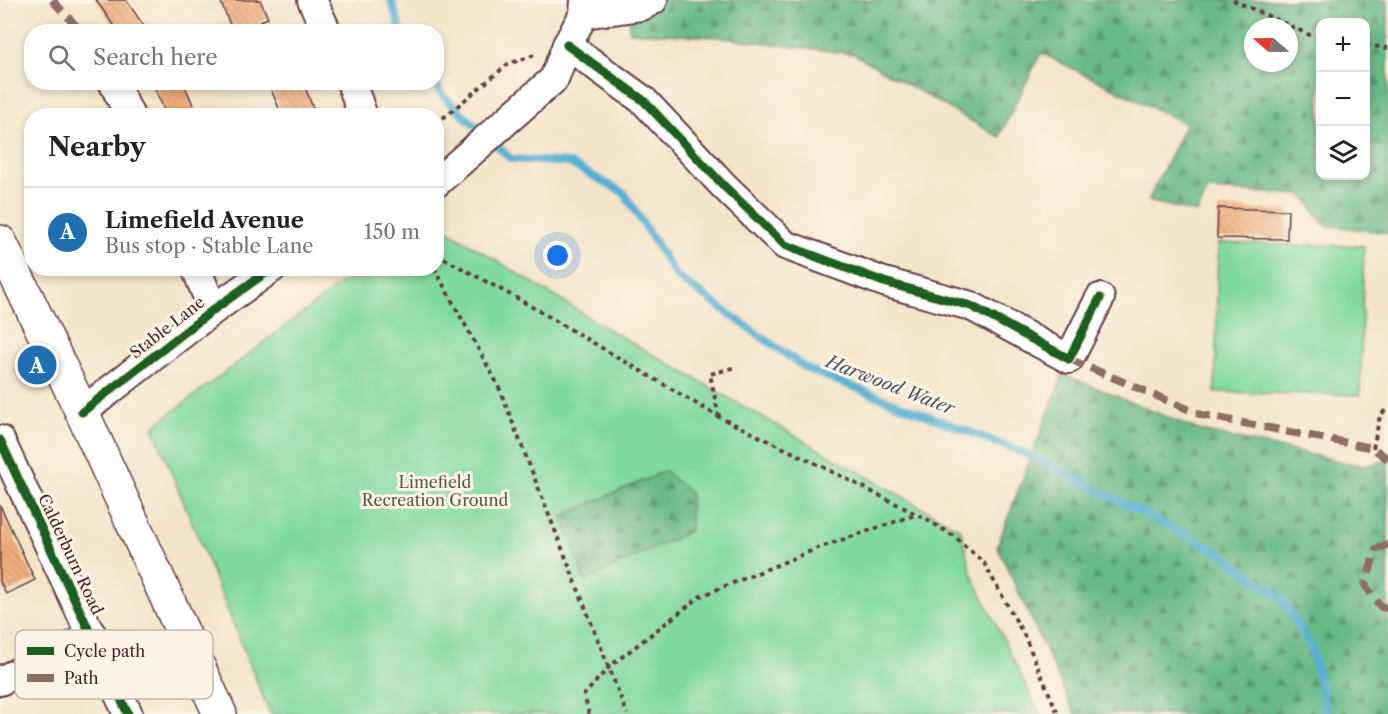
<!DOCTYPE html>
<meta charset="utf-8">
<style>
:root{--surface:#fff;--page:#f2f2f2;--text:#222;--muted:#767676;--line:#e0e0e0;--accent:#1f6fb2}
body{margin:0;font-family:"Libre Caslon Text",serif;background:var(--page);color:var(--text)}
.controls{position:absolute;right:18px;top:18px;display:grid;overflow:hidden;border-radius:12px;box-shadow:0 3px 9px #0003}
.controls button{width:54px;height:54px;display:grid;place-items:center;padding:0;border:0;border-bottom:2px solid var(--line);background:var(--surface);color:var(--text);font:30px sans-serif}
.compass{position:absolute;left:1244px;top:18px;width:54px;height:54px;border-radius:50%;background:var(--surface);box-shadow:0 3px 9px #0003;rotate:290deg}
.you{position:absolute;left:558px;top:256px;width:21px;height:21px;margin:-15px;border:4px solid #fff;border-radius:50%;background:#1a73e8;box-shadow:0 0 0 9px #1a73e833}
.badge{display:grid;place-items:center;width:39px;height:39px;border-radius:50%;background:var(--accent);color:#fff;font-size:20px;font-weight:700}
.pin{position:absolute;translate:-50% -50%;border:3px solid #fff;box-shadow:0 2px 6px #0006}
.list{margin:0;padding:0;list-style:none}
h2{display:flex;justify-content:space-between;align-items:center;height:78px;margin:0;padding:0 24px;font-size:26px}
h2 small{font-size:20px;font-weight:400;color:var(--muted)}
.list li{display:grid;grid-template-columns:39px 1fr auto;gap:18px;align-items:center;box-sizing:border-box;height:90px;padding:0 24px;border-top:2px solid var(--line)}
.list b{display:block;font-size:22px;white-space:nowrap}
.list p{margin:0;font-size:20px;white-space:nowrap;color:var(--muted)}
.list em{font-size:20px;font-style:normal;color:var(--muted)}
.icon{flex:none;width:33px;height:33px;fill:none;stroke:currentColor;stroke-width:2;stroke-linecap:round;stroke-linejoin:round}
.map{position:relative;flex:none;width:1388px;height:714px;overflow:hidden}
.search{position:absolute;background:var(--surface);box-shadow:0 3px 9px #0003;left:24px;top:24px;width:420px;height:66px;display:flex;align-items:center;gap:15px;box-sizing:border-box;padding:0 21px;border-radius:24px;color:var(--muted);font-size:22px}
.panel{position:absolute;background:var(--surface);box-shadow:0 3px 9px #0003;left:24px;top:108px;width:420px;height:168px;border-radius:24px}
.map>svg:first-child{display:block}
.green{fill:#80d99f;stroke:#657c65;stroke-width:1.5}
.forest{fill:url(#forest-firs);stroke:#596c58;stroke-width:1.5;fill-rule:evenodd}
.lines{fill:none;stroke-linecap:round;stroke-linejoin:round}
.stream{stroke:#56afd3;stroke-width:8}
.building{fill:url(#building-back-hatch)}
.minor-casing{stroke:#643d43;stroke-width:32}
.major-casing{stroke:#643d43;stroke-width:36}
.path{stroke:#643d43;stroke-width:4;stroke-dasharray:4.5 4.5;stroke-linecap:butt}
.minor{stroke:#fff;stroke-width:28}
.major{stroke:#fff;stroke-width:33}
.quiet{stroke:#8d6e63;stroke-width:8;stroke-dasharray:15 8;stroke-linecap:butt}
.cycleway-casing{stroke:#fcf5e5;stroke-width:13}
.cycleway{stroke:#1b5e20;stroke-width:9}
.labels{text-anchor:middle;stroke-width:6;stroke-linejoin:round;paint-order:stroke}
.street-label{font-size:16px;fill:#4a1f2b;stroke:#fcf5e5}
.park-label{font-size:16px;fill:#5a574e;stroke:#fcf5e5}
.water-label{font-size:18px;font-style:italic;fill:#4e5166;stroke:#fcf5e5}
.key{fill:#fcf5e5;stroke:#c7b5ad;stroke-width:1.5}
.key-label{font-size:16px;fill:#4a1f2b}
</style>
<div class="map">
<svg width="1388" height="714" viewBox="0 0 1388 714">
<defs>
<pattern id="forest-firs" width="22" height="20" patternUnits="userSpaceOnUse" patternTransform="scale(1.5)"><rect width="22" height="20" fill="#68b986"/><path d="M5 1l3.5 6h-7zM16 11l3.5 6h-7z" fill="#58966e"/></pattern>
<pattern id="building-back-hatch" width="6" height="6" patternUnits="userSpaceOnUse" patternTransform="scale(1.5)"><rect width="6" height="6" fill="#f0ad7c"/><path d="M-1 5l2 2M0 0l6 6M5-1l2 2" fill="none" stroke="#cf946b"/></pattern>
</defs>
<rect width="100%" height="100%" fill="#fcf5e5"/>
<filter id="ink" filterUnits="userSpaceOnUse"><feTurbulence type="fractalNoise" baseFrequency=".0167" numOctaves="2"/><feDisplacementMap in="SourceGraphic" scale="12" xChannelSelector="R" yChannelSelector="G"/><feConvolveMatrix kernelMatrix="1 2 1 2 8 2 1 2 1" color-interpolation-filters="sRGB"/></filter>
<filter id="wash" filterUnits="userSpaceOnUse"><feTurbulence type="fractalNoise" baseFrequency=".008" numOctaves="4" result="noise"/><feDisplacementMap in="SourceGraphic" scale="24" xChannelSelector="R" yChannelSelector="G"/><feGaussianBlur stdDeviation="1.35" result="paint"/><feColorMatrix in="noise" values="0 0 0 0 0 0 0 0 0 0 0 0 0 0 0 0 0 1.4 0 .05"/><feComposite in="paint" operator="in"/></filter>
<g filter="url(#wash)">
<rect width="100%" height="100%" fill="#f4e5ca"/>
<g class="green">
<polygon points="437,224 613,332 961,530 971,573 1040,714 270,714 153,427 360,269 436,268"/>
<polygon points="1218,243 1364,246 1360,395 1215,392"/>
</g>
<g class="forest">
<path d="M626,0H1388V233L1324,225L1303,195L1208,190L1197,213L1148,201L1186,124L1041,53L999,137L854,54L716,37L630,32ZM1320,22H1366V176H1320ZM1253,27H1289V63H1253Z"/>
<polygon points="1063,374 1201,431 1364,466 1388,460 1388,714 1075,714 997,546"/>
<polygon points="665,471 690,493 690,531 585,581 562,516"/>
</g>
<g class="lines">
<g class="stream">
<polyline points="391,0 401,32"/>
<polyline points="434,82 443,96 483,133"/>
<polyline points="492,141 511,159 569,163 624,193 676,276 807,369 1029,455 1219,552 1281,598 1311,646 1327,714"/>
</g>
</g>
<g id="blocks">
<g class="building">
<polygon points="96,0 126,0 148,32 118,32"/>
<polygon points="220,0 260,0 268,18 260,21 264,32 233,32"/>
<polygon points="152,82 183,82 198,116 167,116"/>
<polygon points="268,82 303,82 316,116 282,116"/>
<polygon points="1218,208 1288,210 1287,239 1217,238"/>
<polygon points="0,505 35,580 6,594 0,581"/>
</g>
</g>
</g>
<g filter="url(#ink)">
<use href="#blocks" fill-opacity="0" stroke="#643d43" stroke-width="1.5"/>
<g class="lines">
<g class="minor-casing">
<g id="minor">
<polyline points="312,0 327,32"/>
<polyline points="584,14 642,6 653,0"/>
<polyline points="567,45 644,101 724,186 785,245 884,282 971,306 1069,359 1100,298"/>
<polyline points="113,82 130,116"/>
<polyline points="351,82 363,116"/>
<polyline points="436,183 554,79 567,45 584,14 585,0"/>
<polyline points="196,268 213,310"/>
<polyline points="82,412 213,310 272,268"/>
<polyline points="0,440 128,714"/>
<polyline points="0,681 93,636"/>
</g>
</g>
<g class="major-casing">
<polyline id="major" points="0,242 82,412 220,714"/>
</g>
<g class="path">
<polyline points="1233,0 1312,36 1320,37"/>
<polyline points="1366,45 1388,48"/>
<polyline points="436,124 508,64 535,55"/>
<polyline points="436,254 529,305 719,417 819,465 928,520 955,537 984,563 1024,635 1058,714"/>
<polyline points="434,268 498,385 627,714"/>
<polyline points="719,417 710,374 733,368"/>
<polyline points="1373,448 1380,416 1388,407"/>
<polyline points="589,714 584,695 609,667 701,596 821,547 915,515"/>
</g>
<use href="#minor" class="minor"/>
<use href="#major" class="major"/>
<g class="quiet">
<polyline points="52,0 82,32"/>
<polyline points="1069,359 1202,415 1373,448 1388,459"/>
<polyline points="1388,544 1376,550 1365,585 1381,607 1388,608"/>
</g>
<g class="cycleway-casing">
<g id="cycleway">
<polyline points="567,45 644,101 724,186 785,245 884,282 971,306 1069,359 1100,298"/>
<polyline points="82,412 213,310 272,268"/>
<polyline points="0,440 128,714"/>
</g>
</g>
<use href="#cycleway" class="cycleway"/>
</g>
</g>
<g class="labels">
<g class="street-label">
<text transform="translate(167 327) rotate(-38)" y="6">Stable Lane</text>
<text transform="translate(71 554) rotate(65)" y="6">Calderburn Road</text>
</g>
<g class="park-label">
<text x="435" y="488">Limefield<tspan x="435" dy="18">Recreation Ground</tspan></text>
</g>
<g class="water-label">
<text transform="translate(890 385) rotate(21)" y="6">Harwood Water</text>
</g>
</g>
<rect x="15" y="630" width="198" height="69" rx="9" class="key"/>
<rect x="27" y="647" width="27" height="8" fill="#1b5e20"/>
<rect x="27" y="674" width="27" height="8" fill="#8d6e63"/>
<g class="key-label">
<text x="64" y="657">Cycle path</text>
<text x="64" y="684">Path</text>
</g>
</svg>
<div class="controls">
<button>+</button>
<button>−</button>
<button><svg class="icon" aria-label="layers" viewBox="0 0 24 24"><path d="M12 4l9 5-9 5-9-5zM3 14l9 5 9-5"/></svg></button>
</div>
<svg class="compass" viewBox="-18 -18 36 36"><path d="M0-13l5 13h-10z" fill="#e53935"/><path d="M0 13l5-13h-10z" fill="#767676"/></svg>
<div class="you"></div>
<div class="pin badge" style="left:37px;top:365px">A</div>
<div class="search"><svg class="icon" aria-label="search" viewBox="0 0 24 24"><circle cx="10" cy="10" r="6"/><path d="M15 15l6 6"/></svg>Search here</div>
<section class="panel">
<h2>Nearby<small></small></h2>
<ul class="list">
<li><span class="badge">A</span><div><b>Limefield Avenue</b><p>Bus stop · Stable Lane</p></div><em>150 m</em></li>
</ul>
</section>
</div>
